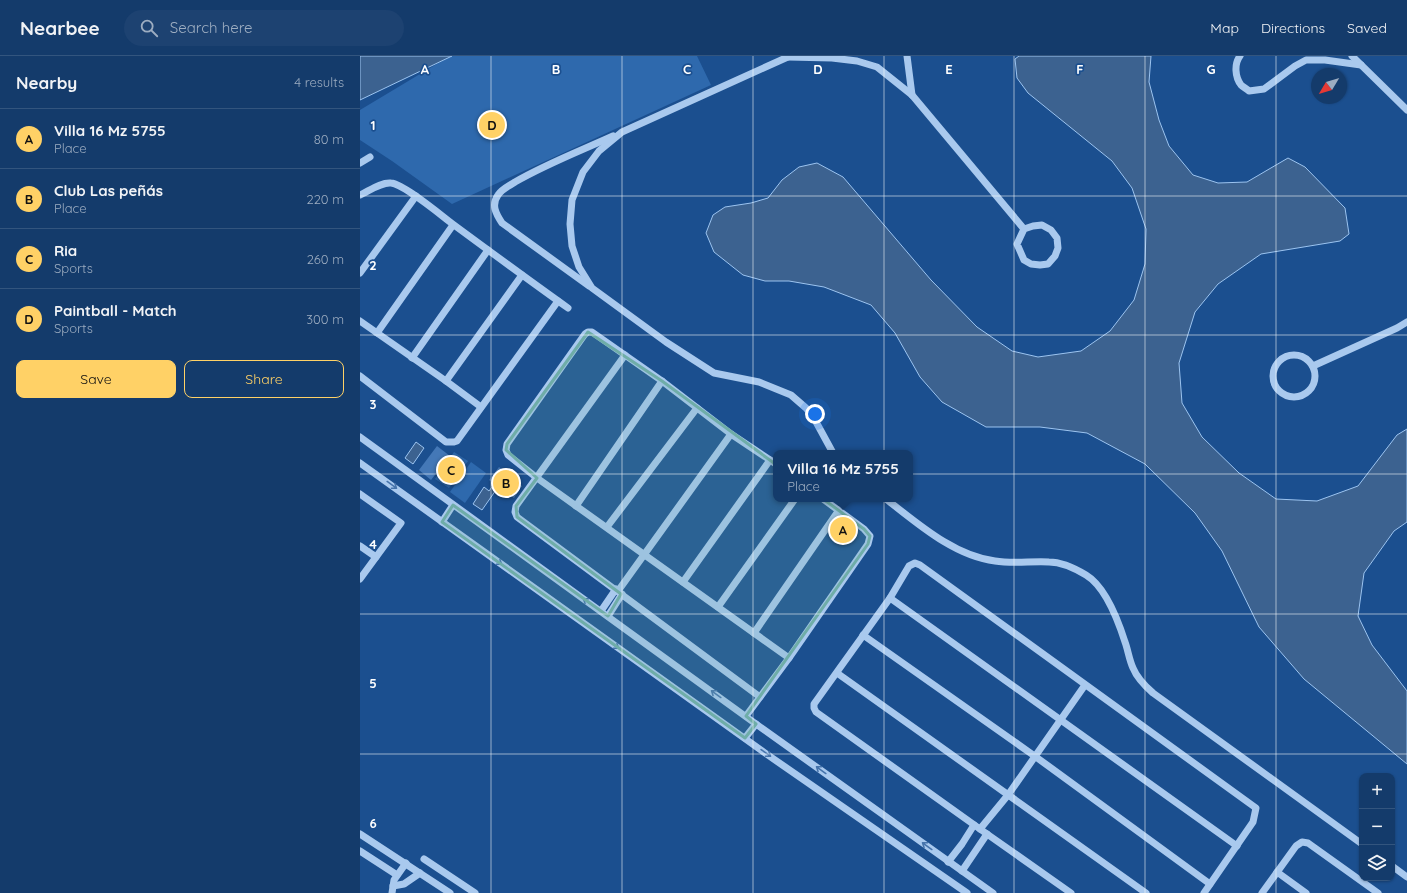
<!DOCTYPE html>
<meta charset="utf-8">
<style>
:root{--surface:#143b6b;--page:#1d4271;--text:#f1f3f6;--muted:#9dadc1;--line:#33557e;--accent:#ffd166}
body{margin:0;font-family:Quicksand,sans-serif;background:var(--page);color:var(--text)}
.controls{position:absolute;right:12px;bottom:12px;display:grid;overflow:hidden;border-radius:8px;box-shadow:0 1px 3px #0004}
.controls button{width:36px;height:36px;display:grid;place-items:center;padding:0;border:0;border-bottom:1px solid var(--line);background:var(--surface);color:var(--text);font:20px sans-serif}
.compass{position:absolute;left:951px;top:12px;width:36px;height:36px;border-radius:50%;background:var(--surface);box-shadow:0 1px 3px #0004;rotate:232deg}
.you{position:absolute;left:455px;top:358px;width:14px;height:14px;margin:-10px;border:3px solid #fff;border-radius:50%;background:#1a73e8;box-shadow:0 0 0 6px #1a73e833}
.badge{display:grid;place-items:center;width:26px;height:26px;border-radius:50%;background:var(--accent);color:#111;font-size:13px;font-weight:700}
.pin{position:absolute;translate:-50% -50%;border:2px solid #fff;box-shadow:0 1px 4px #0006}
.popup{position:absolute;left:413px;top:394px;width:140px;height:52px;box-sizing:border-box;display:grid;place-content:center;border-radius:8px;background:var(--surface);filter:drop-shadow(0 1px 3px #0005);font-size:13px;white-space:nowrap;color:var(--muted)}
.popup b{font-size:15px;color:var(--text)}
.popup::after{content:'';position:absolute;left:50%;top:100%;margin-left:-8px;border:8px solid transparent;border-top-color:var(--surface)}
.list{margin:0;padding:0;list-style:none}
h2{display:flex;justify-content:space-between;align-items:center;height:52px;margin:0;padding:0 16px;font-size:17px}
h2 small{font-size:13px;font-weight:400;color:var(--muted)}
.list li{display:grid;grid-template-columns:26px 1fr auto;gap:12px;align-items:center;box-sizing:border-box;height:60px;padding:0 16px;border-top:1px solid var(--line)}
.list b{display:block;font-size:15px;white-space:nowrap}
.list p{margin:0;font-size:13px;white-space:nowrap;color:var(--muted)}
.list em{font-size:13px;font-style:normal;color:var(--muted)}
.actions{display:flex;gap:8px;padding:12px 16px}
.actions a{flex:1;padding:9px 0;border:1px solid var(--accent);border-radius:8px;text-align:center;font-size:14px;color:var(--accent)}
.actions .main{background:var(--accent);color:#111}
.icon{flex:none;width:22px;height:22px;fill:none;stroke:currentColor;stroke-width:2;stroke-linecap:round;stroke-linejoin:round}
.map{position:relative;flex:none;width:1047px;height:837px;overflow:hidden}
header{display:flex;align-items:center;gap:24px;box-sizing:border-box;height:56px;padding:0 20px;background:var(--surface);border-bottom:1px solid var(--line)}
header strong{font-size:19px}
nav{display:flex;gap:22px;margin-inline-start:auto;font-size:14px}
.search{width:280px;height:36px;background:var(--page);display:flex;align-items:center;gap:10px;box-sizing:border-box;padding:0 14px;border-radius:22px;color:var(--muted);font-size:15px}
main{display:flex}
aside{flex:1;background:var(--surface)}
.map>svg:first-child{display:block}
.green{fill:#2e69ad}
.water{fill:#3c6290;stroke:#9cc4f0}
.building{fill:#4478b7}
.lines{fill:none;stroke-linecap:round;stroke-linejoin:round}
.minor{stroke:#a9c9ee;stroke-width:7}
.oneway{stroke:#4674ac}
.marked{fill:#6fada8;fill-opacity:0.2;stroke:#6fada8;stroke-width:3;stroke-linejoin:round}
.grid{fill:none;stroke:#fff;stroke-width:1;stroke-opacity:0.55}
.grid-label{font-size:13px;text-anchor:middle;font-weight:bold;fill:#fff;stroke:#1b4f8f;stroke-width:3.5;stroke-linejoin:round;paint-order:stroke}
</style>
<header>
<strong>Nearbee</strong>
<div class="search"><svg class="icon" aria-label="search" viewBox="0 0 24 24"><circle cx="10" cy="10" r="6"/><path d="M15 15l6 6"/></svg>Search here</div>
<nav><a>Map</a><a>Directions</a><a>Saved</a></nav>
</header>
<main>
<aside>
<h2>Nearby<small>4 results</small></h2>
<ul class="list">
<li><span class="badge">A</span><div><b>Villa 16 Mz 5755</b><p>Place</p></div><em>80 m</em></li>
<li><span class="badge">B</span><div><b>Club Las peñás</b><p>Place</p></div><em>220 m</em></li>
<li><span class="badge">C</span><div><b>Ria</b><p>Sports</p></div><em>260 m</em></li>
<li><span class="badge">D</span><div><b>Paintball - Match</b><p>Sports</p></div><em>300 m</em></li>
</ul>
<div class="actions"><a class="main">Save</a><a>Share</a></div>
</aside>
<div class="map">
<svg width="1047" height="837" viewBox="0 0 1047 837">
<rect width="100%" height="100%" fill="#1b4f8f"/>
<g class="green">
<polygon points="92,0 337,0 351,29 92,148 32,105 0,84 0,54 80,6"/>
<polygon points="94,396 108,405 89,432 75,423"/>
<polygon points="111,406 126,417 105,447 90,436"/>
</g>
<g class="water">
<polygon points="0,0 92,0 0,44"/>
<polygon points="659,0 791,0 789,26 799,64 809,90 833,119 858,127 887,126 928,102 945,111 985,152 989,178 980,185 901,198 858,228 835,256 819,307 822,347 842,381 879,417 916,443 957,445 998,430 1037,379 1047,373 1047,466 1034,475 1004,517 998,560 1012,589 1047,635 1047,708 944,623 899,571 862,495 835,457 785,408 727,377 680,371 626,371 582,346 560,321 535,277 511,249 464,231 429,225 405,225 383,219 354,196 346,177 353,159 365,151 391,147 408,142 422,124 439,111 457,107 483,121 571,224 617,271 652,295 678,301 721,295 750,275 774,244 785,208 786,173 772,132 752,105 668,37 657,22 655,3"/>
<polygon points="56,386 64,392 53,408 45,402"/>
<polygon points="124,431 129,435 132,431 136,434 122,454 113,448"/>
</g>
<g class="building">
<polygon points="77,390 90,400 71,424 59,414"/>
<polygon points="139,411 146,416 144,418 162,430 154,442 129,424"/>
<polygon points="481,463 493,471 487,480 476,472"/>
</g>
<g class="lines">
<g class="minor">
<polyline points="430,0 262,76 239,95 223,116 212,144 210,168 212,190 219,211 232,232 306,286 354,317 399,326 431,339 446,352 455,364 473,397"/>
<polyline points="547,0 552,39"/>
<path d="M880,0C874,8 875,21 881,29C883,31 887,33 889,35L904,33L935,10L946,4H965L1001,9"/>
<polyline points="992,0 1047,54"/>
<polyline points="428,1 472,2 497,5 517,11 552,39 664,173"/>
<polyline points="0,107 10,101"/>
<path d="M0,139C9,135 21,126 31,127C44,128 82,160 94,169C132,197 170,225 208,252"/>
<polygon points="682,169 691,174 697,182 698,192 695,200 688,208 680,209 671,208 664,204 657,188 664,173 673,170"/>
<polyline points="0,217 56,140"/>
<path d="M229,230L142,167C136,158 131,149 138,139C142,133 149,130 155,126C186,108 220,95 253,80"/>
<polyline points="0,265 86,325 121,351"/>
<polyline points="17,277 93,169"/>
<circle cx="934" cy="320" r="21"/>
<polyline points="265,299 156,450 155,456 157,461 400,641"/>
<polyline points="52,302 128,194"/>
<polyline points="953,310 1037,272 1047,266"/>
<polyline points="0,320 86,386 94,386 97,385 198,245"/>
<polyline points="86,325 162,219"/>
<polyline points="0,381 396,668 633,837"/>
<polyline points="0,407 405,697 607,837"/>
<polyline points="416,408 371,378 302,325 232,276 228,276 225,278 147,388 146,394 148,399 177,422 429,602"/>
<polyline points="0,438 41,467 0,523"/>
<path d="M526,443C557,467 594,500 635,505C653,508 671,505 689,506C701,506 716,513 726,519C746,531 758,564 765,586C768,594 769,603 773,612C777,622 785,630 793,637L1002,788"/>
<polyline points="216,450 302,325"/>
<polyline points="82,466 93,449"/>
<polyline points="247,471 337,352"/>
<polyline points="0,490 16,501"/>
<polyline points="323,526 410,404"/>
<polyline points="258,535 371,378"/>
<polyline points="530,542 877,790"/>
<polyline points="358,551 435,443"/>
<polyline points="241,555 256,533"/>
<polyline points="248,560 262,538"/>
<polyline points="394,577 479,454"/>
<polyline points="503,579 676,701 850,828"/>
<polyline points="477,617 786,837"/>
<polyline points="386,660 429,602 508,488 510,480 504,473 463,443"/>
<polyline points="385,682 396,668"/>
<polyline points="620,773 648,739 725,629"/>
<polyline points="0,778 90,837"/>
<polyline points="0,795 37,819"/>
<polyline points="64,803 115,837"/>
<polyline points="588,806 602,788 614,769"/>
<polyline points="1032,810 1047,821"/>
<polyline points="602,815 627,778"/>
<polyline points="917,816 946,837"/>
<polyline points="33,830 44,828 60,817"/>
<polyline points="32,837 34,824 46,807"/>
<polyline points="711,837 627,778 456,656 454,652 454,648 530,542 549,510 555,507 560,509 896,752 893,766 844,837"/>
<polyline points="902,837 936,790 942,786 948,787 1018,837"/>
</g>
</g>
<defs><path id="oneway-shaft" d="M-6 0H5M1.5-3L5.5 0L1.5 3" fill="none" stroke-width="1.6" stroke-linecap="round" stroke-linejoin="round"/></defs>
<g class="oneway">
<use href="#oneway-shaft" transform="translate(32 429) rotate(36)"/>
<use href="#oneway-shaft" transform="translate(137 505) rotate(36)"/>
<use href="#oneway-shaft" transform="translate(228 546) rotate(-144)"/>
<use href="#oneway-shaft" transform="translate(254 589) rotate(36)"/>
<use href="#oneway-shaft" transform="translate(356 638) rotate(-144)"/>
<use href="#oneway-shaft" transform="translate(406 697) rotate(35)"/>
<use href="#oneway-shaft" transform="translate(461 714) rotate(-144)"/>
<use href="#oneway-shaft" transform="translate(567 790) rotate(-144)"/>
</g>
<path class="marked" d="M228,276L302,325L504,473L510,480L508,488L386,660L396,668L385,682L82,466L93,449L248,560L261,538L157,461L156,450L177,422L146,394L147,388Z"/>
<path class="grid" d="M131,0V837M262,0V837M393,0V837M524,0V837M654,0V837M785,0V837M916,0V837M0,140H1047M0,279H1047M0,418H1047M0,558H1047M0,698H1047"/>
<g class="grid-label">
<text x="65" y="18">A</text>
<text x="196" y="18">B</text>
<text x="327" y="18">C</text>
<text x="458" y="18">D</text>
<text x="589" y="18">E</text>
<text x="720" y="18">F</text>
<text x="851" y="18">G</text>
<text x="13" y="74">1</text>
<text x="13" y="214">2</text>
<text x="13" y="353">3</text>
<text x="13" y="493">4</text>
<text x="13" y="632">5</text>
<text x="13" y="772">6</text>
</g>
</svg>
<div class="controls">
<button>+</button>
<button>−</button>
<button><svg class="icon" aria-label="layers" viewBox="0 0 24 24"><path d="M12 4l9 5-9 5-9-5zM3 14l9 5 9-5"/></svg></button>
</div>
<svg class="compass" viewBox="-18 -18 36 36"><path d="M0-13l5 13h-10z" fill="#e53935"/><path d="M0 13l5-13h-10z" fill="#9dadc1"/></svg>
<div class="you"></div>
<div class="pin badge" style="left:483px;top:474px">A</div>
<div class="popup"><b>Villa 16 Mz 5755</b>Place</div>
<div class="pin badge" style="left:146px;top:427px">B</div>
<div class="pin badge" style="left:91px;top:414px">C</div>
<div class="pin badge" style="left:132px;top:69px">D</div>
</div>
</main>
